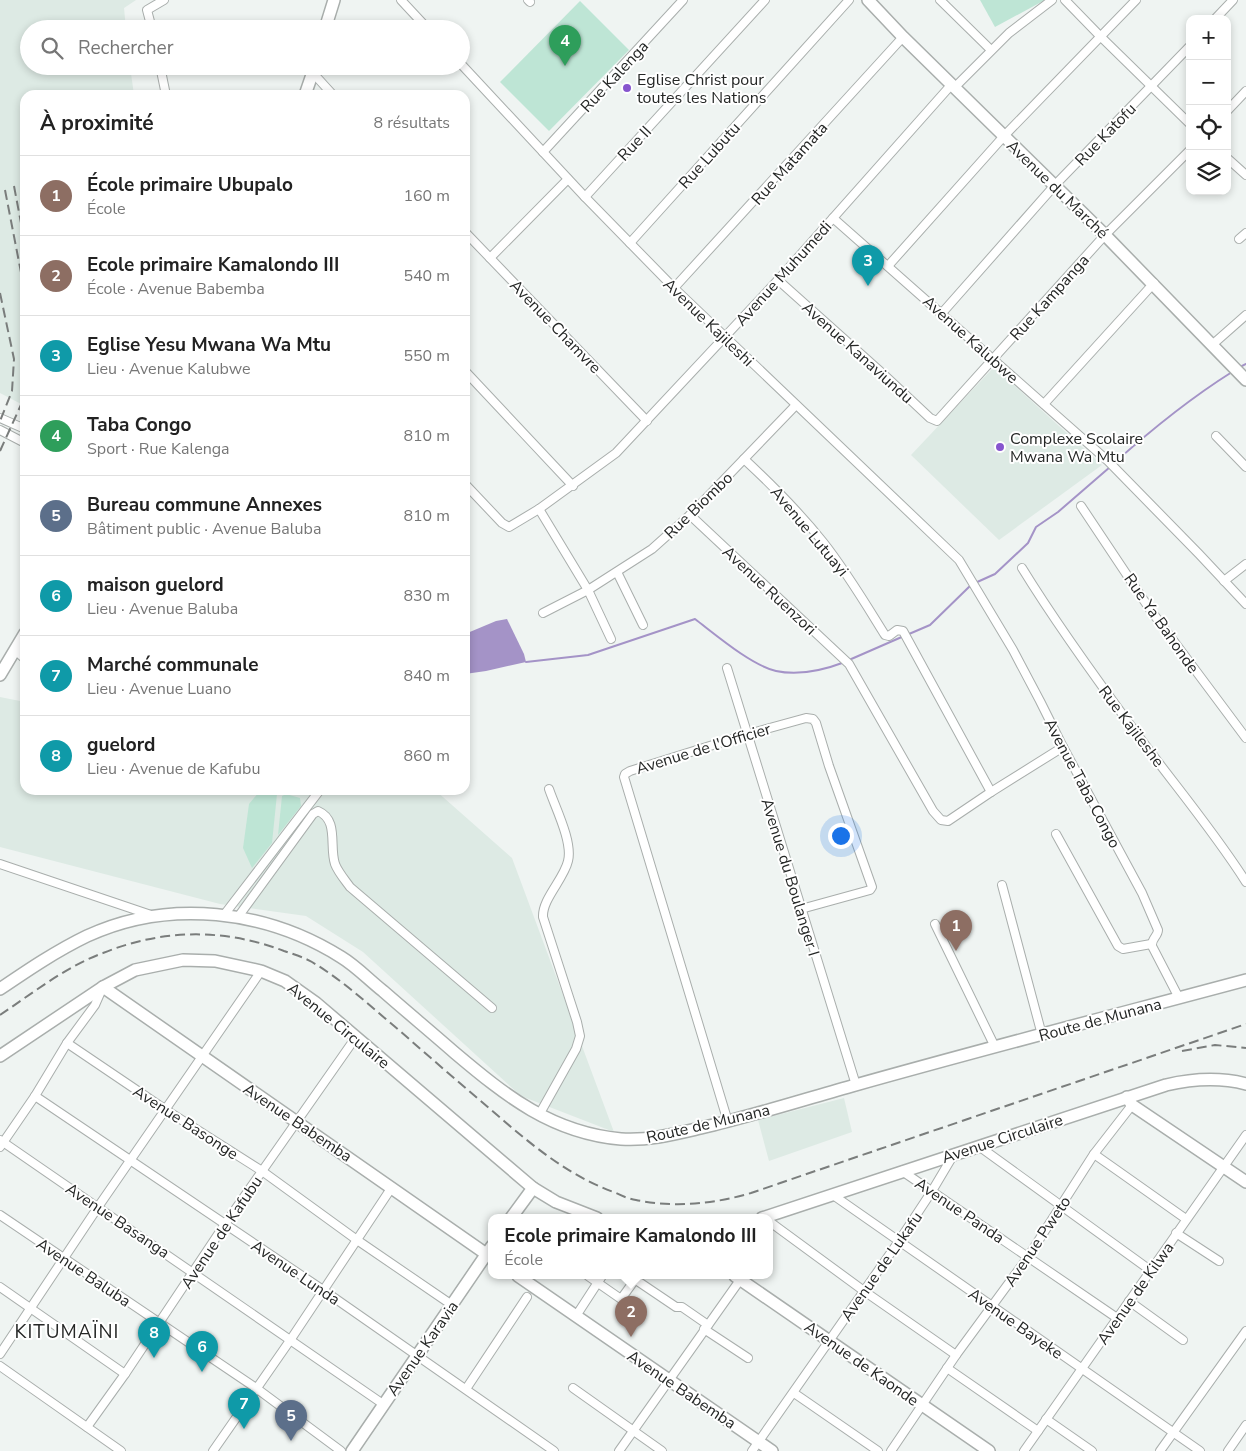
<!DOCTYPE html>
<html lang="fr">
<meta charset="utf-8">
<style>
:root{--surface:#fff;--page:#f2f2f2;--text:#222;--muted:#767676;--line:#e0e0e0;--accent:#8655ce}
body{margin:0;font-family:"Nunito Sans",sans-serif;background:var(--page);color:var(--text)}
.controls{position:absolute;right:15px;top:15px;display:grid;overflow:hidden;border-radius:10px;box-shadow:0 2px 8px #0003}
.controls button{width:45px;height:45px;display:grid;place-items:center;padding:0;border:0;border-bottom:1px solid var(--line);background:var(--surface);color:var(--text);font:25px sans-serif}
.you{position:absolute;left:840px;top:835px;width:18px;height:18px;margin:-12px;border:4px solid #fff;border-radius:50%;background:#1a73e8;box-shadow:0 0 0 8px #1a73e833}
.badge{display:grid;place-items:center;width:32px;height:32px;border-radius:50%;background:var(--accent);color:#fff;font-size:16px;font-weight:700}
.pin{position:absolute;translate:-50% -41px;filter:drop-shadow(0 1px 2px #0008)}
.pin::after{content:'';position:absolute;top:26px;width:18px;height:15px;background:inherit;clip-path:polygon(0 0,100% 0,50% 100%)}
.popup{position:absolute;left:488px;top:1214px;width:285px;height:65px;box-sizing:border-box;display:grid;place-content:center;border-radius:10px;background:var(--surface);filter:drop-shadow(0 1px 4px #0005);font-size:16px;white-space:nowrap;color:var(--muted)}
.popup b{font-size:19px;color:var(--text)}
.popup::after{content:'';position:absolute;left:50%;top:100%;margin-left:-10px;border:10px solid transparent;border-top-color:var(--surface)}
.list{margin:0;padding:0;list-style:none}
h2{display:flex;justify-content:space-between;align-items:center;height:65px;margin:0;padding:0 20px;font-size:21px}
h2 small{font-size:16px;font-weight:400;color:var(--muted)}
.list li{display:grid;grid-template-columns:32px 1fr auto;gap:15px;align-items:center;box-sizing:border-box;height:80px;padding:0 20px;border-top:1px solid var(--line)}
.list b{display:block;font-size:19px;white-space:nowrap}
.list p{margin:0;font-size:16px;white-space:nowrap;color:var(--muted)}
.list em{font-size:16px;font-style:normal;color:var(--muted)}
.icon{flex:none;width:28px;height:28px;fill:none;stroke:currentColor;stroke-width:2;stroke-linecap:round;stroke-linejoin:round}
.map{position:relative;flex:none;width:1246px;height:1451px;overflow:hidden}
.search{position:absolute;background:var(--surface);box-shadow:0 2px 8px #0003;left:20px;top:20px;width:450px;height:55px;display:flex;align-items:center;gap:12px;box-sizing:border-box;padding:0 18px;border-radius:28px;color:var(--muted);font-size:19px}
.panel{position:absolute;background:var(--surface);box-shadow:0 2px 8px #0003;left:20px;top:90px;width:450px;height:705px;border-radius:15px}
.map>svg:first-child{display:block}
.built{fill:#ddeae4}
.green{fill:#bee5d5}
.water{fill:#a493c7}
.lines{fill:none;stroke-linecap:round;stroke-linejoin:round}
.stream{stroke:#a493c7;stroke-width:2}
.street-casing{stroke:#a9aeac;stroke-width:10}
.secondary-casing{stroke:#a9aeac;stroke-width:14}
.street{stroke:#fff;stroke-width:8}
.secondary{stroke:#fff;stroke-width:11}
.rail{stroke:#7a7d7c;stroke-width:2;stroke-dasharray:10 5;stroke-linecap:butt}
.poi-dot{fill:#8655ce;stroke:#fff;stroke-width:2}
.labels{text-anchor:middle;stroke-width:4;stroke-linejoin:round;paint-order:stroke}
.street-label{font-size:16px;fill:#252726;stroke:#fff}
.poi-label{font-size:16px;fill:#252726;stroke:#fff;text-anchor:start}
.quarter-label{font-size:19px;letter-spacing:1px;fill:#252726;stroke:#fff}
</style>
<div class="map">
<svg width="1246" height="1451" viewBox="0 0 1246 1451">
<rect width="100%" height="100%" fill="#eff4f2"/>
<g class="built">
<polygon points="0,0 136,0 124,8 126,29 29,29 29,66 130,66 134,95 25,95 25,406 0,393"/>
<polygon points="994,367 1102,465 999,540 911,455"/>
<polygon points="0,697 25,702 25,790 435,790 512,858 614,1132 521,1096 363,952 306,916 220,904 0,847"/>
<polygon points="844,1098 852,1132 769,1161 758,1120"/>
</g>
<g class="green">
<polygon points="980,0 1045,0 995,27"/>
<polygon points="580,1 629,50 549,131 500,82"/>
<polygon points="259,792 277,794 272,843 252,868 243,848 249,804"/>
<polygon points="286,794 300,798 301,806 278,835 282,796"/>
</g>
<polygon class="water" points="507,619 524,654 526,662 486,671 465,674 465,634 496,621"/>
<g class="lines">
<g class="stream">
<polyline points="1240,367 1246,364"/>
<path d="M1113,464C1151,430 1189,399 1232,372"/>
<polyline points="975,583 995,574 1028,543 1036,527 1058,512 1110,467"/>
<polyline points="909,634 930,625 971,585"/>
<polyline points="849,660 904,636"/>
<path d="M526,662L588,655L695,619C716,635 751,665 776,671C799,676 824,670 845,662"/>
</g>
<g class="street-casing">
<g id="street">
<polyline points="401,0 428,29"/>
<polyline points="528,0 530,2"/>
<polyline points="940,0 991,50"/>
<polyline points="1065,0 1100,36 1190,124"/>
<polyline points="1215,19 1233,0"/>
<polyline points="152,29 147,10 164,0"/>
<polyline points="307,29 326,28"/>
<path d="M461,64L585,197L674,288L959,560L1013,650L1040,701L1063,747L1142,893L1158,930C1158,936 1151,939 1152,946L1179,998"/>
<polyline points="160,66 166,95"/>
<polyline points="313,73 333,95"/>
<polyline points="955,87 1009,33 1052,0"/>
<polyline points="1227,111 1246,91"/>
<polyline points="543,152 683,0"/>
<polyline points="1227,158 1246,175"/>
<polyline points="585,197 765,0"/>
<polyline points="833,218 1108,461 1199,554 1246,604"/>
<polyline points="465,232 647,421"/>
<polyline points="1239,239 1246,233"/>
<polyline points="630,243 849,0"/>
<polyline points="490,258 568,179"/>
<polyline points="888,266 1004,136 1136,0"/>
<polyline points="778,280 882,373 930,418 937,421 1105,235 1190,150"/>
<polyline points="674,288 903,37"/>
<polyline points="942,313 1055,185 1190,46"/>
<polyline points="1212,345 1246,315"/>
<polyline points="465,371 573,486"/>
<polyline points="1044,404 1154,283"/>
<polyline points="0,418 25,429"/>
<polyline points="0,430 25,443"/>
<polyline points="1216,436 1246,467"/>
<path d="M744,459C772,485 799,512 823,542C846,571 865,603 885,635L889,636L897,630L903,631L991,792"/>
<polyline points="465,484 502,523 509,527 539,509 616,453 778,280 952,84"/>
<polyline points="1081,506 1149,608 1246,738"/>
<polyline points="539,509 588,590 652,549 690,515 796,405"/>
<polyline points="690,515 849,664 933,811 941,820 948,821 991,792 1063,747"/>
<path d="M1022,568C1057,625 1097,680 1137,734C1173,783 1213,830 1246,882"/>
<polyline points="617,572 643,625"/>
<polyline points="1224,581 1246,564"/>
<polyline points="543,613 588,590 611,639"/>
<polyline points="15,650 25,659"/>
<polyline points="727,668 856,1085"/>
<polyline points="1056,834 1118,946 1123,949 1151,944"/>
<polyline points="0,864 151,915"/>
<polyline points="1002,885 1042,1035"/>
<polyline points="224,915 320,790"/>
<path d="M238,917L313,814L318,811C339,820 329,846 335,864C338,872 345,880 350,887L492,1008"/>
<polyline points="935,924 995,1047"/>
<polyline points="67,1043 166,1110 262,1171 357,1240 452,1305"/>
<polyline points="35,1096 323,1290 554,1451"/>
<path d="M539,1115L576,1049L580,1036L577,1022L543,917C542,899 564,879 568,861C573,842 555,807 549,789"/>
<polyline points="728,1122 624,777 625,774 630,771 748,734 806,718 813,719 816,723 829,766 872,887 870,890 801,909"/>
<polyline points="0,1140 383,1404"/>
<polyline points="0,1147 35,1096 67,1043 95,1005 102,989"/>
<polyline points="980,1147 1150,1270"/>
<polyline points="1094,1154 1186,1219"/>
<polyline points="902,1171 1117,1318"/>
<polyline points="833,1195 1200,1451"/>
<polyline points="0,1215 256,1388 341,1451"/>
<polyline points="770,1222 864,1291 956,1355"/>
<polyline points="1176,1233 1219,1261"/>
<polyline points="588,1276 621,1299 634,1281 636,1280 676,1307 682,1307 708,1325"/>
<polyline points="0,1287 125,1374"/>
<polyline points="1129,1301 1183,1340"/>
<polyline points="576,1316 602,1276"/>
<polyline points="704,1329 748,1358"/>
<polyline points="0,1354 98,1207 261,971"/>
<polyline points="0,1366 121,1451"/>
<polyline points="947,1368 1038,1431"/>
<polyline points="573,1388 662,1451"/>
<polyline points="466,1389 527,1297"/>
<polyline points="794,1393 878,1451"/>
<polyline points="1046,1419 1092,1451"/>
<polyline points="87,1427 125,1374 225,1224 356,1037"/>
<polyline points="213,1451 291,1339 392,1187"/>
<polyline points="619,1451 740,1280"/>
<polyline points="752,1451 899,1241 932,1191 954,1154"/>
<polyline points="891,1451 956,1355 1028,1257 1094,1154 1132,1105"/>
<polyline points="1024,1451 1246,1135"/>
<polyline points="1160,1451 1246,1331"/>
<polyline points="1228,1451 1246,1425"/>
</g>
</g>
<g class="secondary-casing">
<g id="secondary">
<polyline points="868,0 903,37 1105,235 1246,380"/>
<polyline points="325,29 334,0"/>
<polyline points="305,95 315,66"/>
<polyline points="0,675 25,633"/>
<polyline points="103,987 492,1258"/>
<path d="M0,989C28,970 56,951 87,936C169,898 266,910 341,957C356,966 369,980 383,991C407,1012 431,1032 455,1053C506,1096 552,1133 621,1139C648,1141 675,1134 701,1128C752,1116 802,1100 852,1086C983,1049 1115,1015 1246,980"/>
<polyline points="0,1056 103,987 135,970 183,960 215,961 261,971 285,981 316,1003 533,1188 556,1202 597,1218"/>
<polyline points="1127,1097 1132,1105 1246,1182"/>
<polyline points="511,1218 533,1188"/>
<path d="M762,1218L1166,1085C1192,1079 1219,1077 1246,1084"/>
<polyline points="518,1276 772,1451"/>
<polyline points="735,1276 989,1451"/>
<polyline points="352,1451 492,1246"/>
</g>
</g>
<use href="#street" class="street"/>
<use href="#secondary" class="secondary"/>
<g class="rail">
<polyline points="24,185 25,190"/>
<polyline points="14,186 25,244"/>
<polyline points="5,190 25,293"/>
<polyline points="0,293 14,359 12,391 0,421"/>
<polyline points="0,451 25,396"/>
<path d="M0,1015C33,993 65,967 103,953C162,929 224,928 284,951C293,954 303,957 312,962C344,981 371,1007 400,1031C434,1061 469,1091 504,1121C539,1151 572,1177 616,1193C622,1196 629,1199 636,1200C675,1208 713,1204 751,1193L1246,1024"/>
<polyline points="1182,1051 1215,1045 1246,1048"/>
</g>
</g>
<g class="poi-dot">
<circle cx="627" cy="88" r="5"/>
<circle cx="1000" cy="447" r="5"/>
</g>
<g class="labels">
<g class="street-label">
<text transform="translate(614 76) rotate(-47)" y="6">Rue Kalenga</text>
<text transform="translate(1105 134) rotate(-46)" y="6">Rue Katofu</text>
<text transform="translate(634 143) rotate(-47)" y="6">Rue II</text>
<text transform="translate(709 155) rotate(-48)" y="6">Rue Lubutu</text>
<text transform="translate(789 163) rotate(-48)" y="6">Rue Matamata</text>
<text transform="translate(1058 189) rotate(44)" y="6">Avenue du Marché</text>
<text transform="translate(783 273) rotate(-48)" y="6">Avenue Muhumedi</text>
<text transform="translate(1049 297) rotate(-48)" y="6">Rue Kampanga</text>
<text transform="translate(709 322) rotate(44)" y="6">Avenue Kajileshi</text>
<text transform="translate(556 326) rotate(46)" y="6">Avenue Chamvre</text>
<text transform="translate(971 339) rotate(42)" y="6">Avenue Kalubwe</text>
<text transform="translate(858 352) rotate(42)" y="6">Avenue Kanaviundu</text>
<text transform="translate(698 505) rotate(-44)" y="6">Rue Biombo</text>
<text transform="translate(810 531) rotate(50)" y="6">Avenue Lutuayi</text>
<text transform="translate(770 590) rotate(43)" y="6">Avenue Ruenzori</text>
<text transform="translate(1162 623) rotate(55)" y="6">Rue Ya Bahonde</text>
<text transform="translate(1132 726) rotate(53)" y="6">Rue Kajileshe</text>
<text transform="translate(703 748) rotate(-17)" y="6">Avenue de l'Officier</text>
<text transform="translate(1083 783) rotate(62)" y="6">Avenue Taba Congo</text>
<text transform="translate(791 877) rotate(73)" y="6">Avenue du Boulanger I</text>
<text transform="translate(1100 1019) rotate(-15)" y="6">Route de Munana</text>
<text transform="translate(339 1025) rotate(39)" y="6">Avenue Circulaire</text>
<text transform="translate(186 1122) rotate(33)" y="6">Avenue Basonge</text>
<text transform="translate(298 1122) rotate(34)" y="6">Avenue Babemba</text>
<text transform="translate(708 1123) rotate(-13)" y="6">Route de Munana</text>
<text transform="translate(1002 1138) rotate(-18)" y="6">Avenue Circulaire</text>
<text transform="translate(960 1210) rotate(34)" y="6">Avenue Panda</text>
<text transform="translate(118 1220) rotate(34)" y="6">Avenue Basanga</text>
<text transform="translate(221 1232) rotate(-56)" y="6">Avenue de Kafubu</text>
<text transform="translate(1037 1241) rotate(-56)" y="6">Avenue Pweto</text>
<text transform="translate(881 1266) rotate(-55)" y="6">Avenue de Lukafu</text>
<text transform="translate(84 1272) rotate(34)" y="6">Avenue Baluba</text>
<text transform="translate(296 1272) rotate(34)" y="6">Avenue Lunda</text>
<text transform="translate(1135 1293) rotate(-55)" y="6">Avenue de Kilwa</text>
<text transform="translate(1016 1323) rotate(35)" y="6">Avenue Bayeke</text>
<text transform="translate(422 1348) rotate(-55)" y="6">Avenue Karavia</text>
<text transform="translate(862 1363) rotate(35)" y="6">Avenue de Kaonde</text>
<text transform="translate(682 1389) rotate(34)" y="6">Avenue Babemba</text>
</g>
<g class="poi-label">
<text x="637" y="85">Eglise Christ pour<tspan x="637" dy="18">toutes les Nations</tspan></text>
<text x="1010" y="444">Complexe Scolaire<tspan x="1010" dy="18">Mwana Wa Mtu</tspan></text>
</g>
<g class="quarter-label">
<text x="67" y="1338">KITUMAÏNI</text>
</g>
</g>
</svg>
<div class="controls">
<button>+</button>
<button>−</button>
<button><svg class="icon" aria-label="locate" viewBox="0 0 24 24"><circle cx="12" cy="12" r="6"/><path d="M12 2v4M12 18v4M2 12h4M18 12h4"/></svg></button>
<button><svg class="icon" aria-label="layers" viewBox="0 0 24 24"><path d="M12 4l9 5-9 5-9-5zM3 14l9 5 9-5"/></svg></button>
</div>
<div class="you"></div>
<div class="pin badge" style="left:956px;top:951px;background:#8d6e63">1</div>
<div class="pin badge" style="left:631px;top:1337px;background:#8d6e63">2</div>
<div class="popup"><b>Ecole primaire Kamalondo III</b>École</div>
<div class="pin badge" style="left:868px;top:286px;background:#0f9aa8">3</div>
<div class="pin badge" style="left:565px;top:66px;background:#2e9e5b">4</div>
<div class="pin badge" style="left:291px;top:1441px;background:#5c6f8a">5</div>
<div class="pin badge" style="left:202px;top:1372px;background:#0f9aa8">6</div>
<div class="pin badge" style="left:244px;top:1429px;background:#0f9aa8">7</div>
<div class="pin badge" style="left:154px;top:1358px;background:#0f9aa8">8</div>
<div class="search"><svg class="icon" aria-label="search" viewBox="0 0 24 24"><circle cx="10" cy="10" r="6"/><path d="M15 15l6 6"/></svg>Rechercher</div>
<section class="panel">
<h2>À proximité<small>8 résultats</small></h2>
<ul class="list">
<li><span class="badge" style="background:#8d6e63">1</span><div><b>École primaire Ubupalo</b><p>École</p></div><em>160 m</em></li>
<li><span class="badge" style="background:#8d6e63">2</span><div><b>Ecole primaire Kamalondo III</b><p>École · Avenue Babemba</p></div><em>540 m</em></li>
<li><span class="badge" style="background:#0f9aa8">3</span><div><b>Eglise Yesu Mwana Wa Mtu</b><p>Lieu · Avenue Kalubwe</p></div><em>550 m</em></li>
<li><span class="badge" style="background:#2e9e5b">4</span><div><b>Taba Congo</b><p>Sport · Rue Kalenga</p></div><em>810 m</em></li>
<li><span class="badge" style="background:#5c6f8a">5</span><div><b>Bureau commune Annexes</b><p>Bâtiment public · Avenue Baluba</p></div><em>810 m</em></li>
<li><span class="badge" style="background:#0f9aa8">6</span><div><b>maison guelord</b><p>Lieu · Avenue Baluba</p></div><em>830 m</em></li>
<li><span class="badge" style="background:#0f9aa8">7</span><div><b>Marché communale</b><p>Lieu · Avenue Luano</p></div><em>840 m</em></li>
<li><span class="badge" style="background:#0f9aa8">8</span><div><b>guelord</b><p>Lieu · Avenue de Kafubu</p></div><em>860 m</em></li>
</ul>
</section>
</div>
